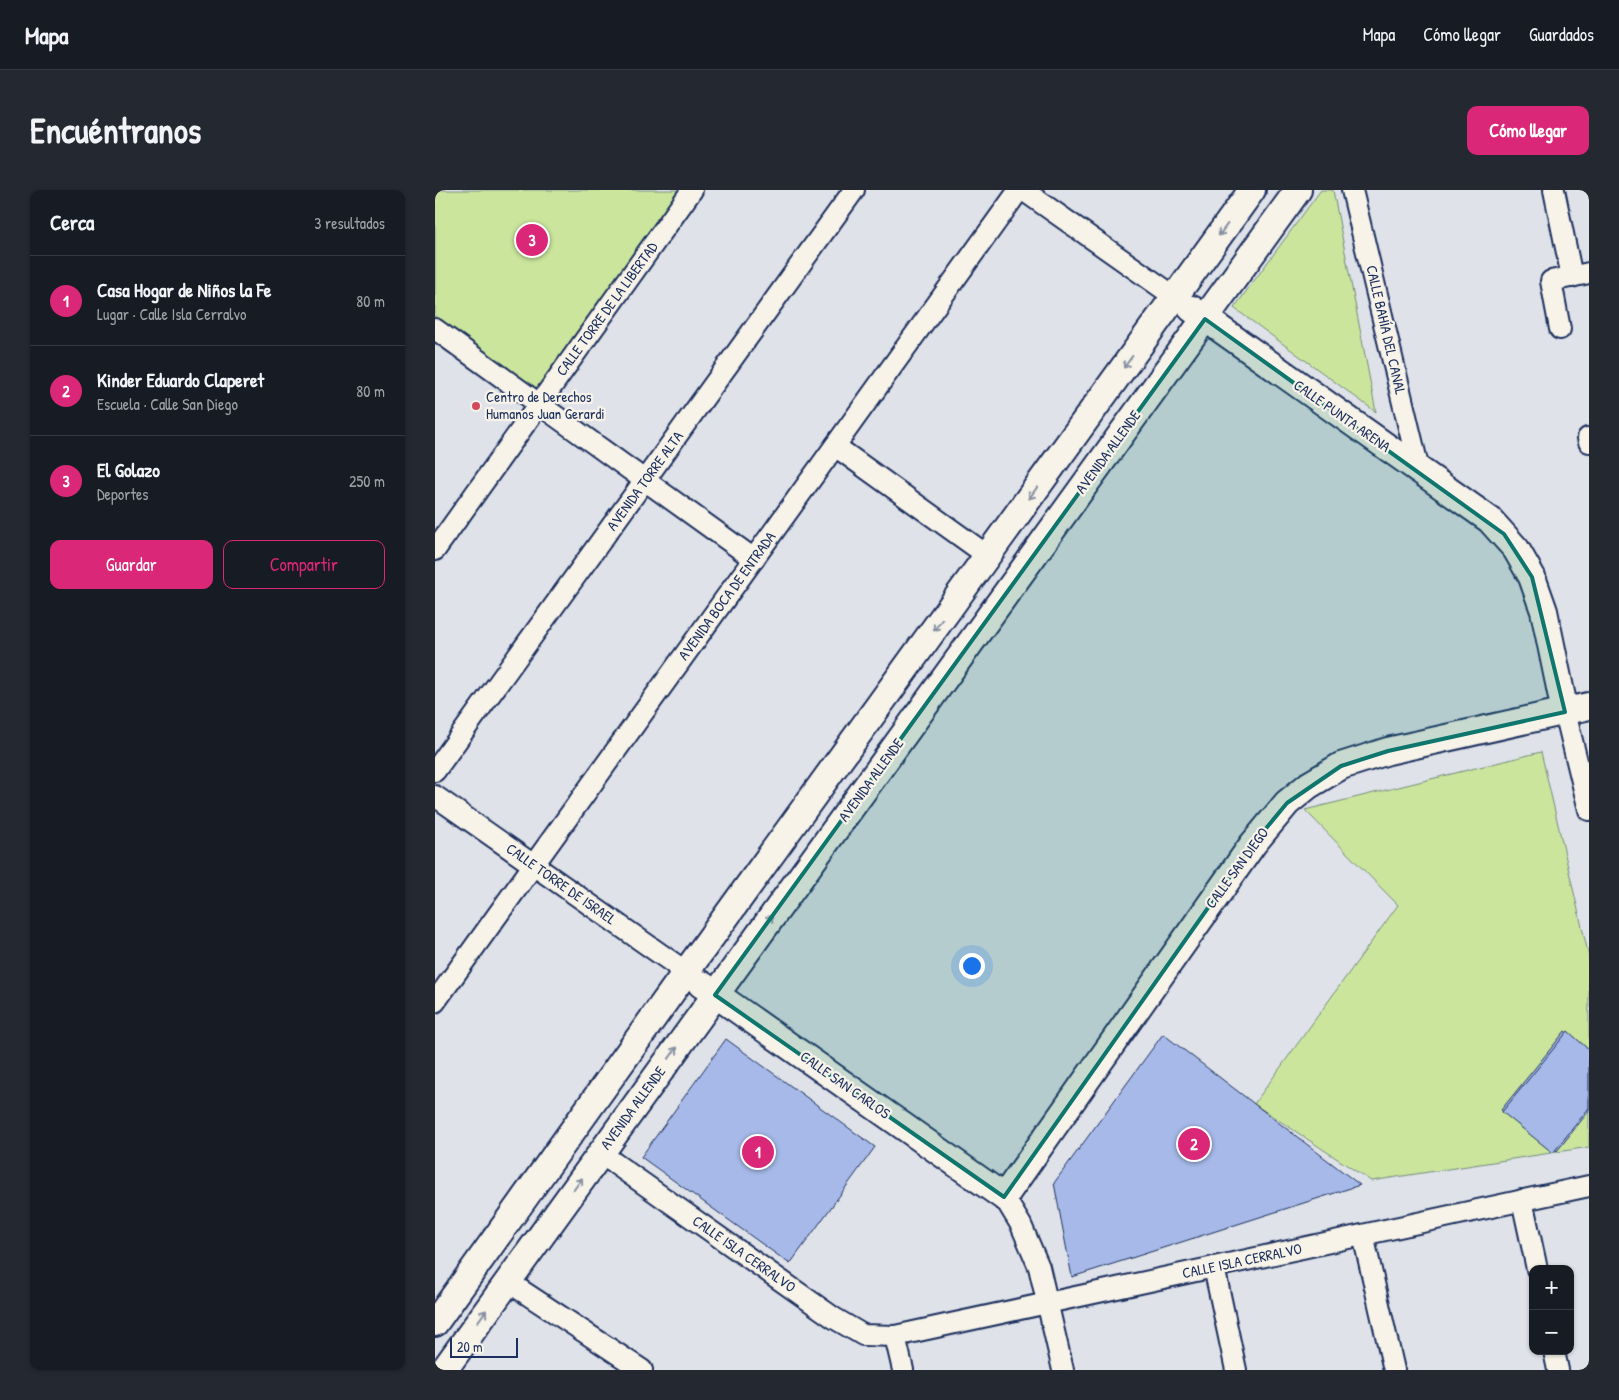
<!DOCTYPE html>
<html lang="es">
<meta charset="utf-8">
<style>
:root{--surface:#171b24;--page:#242831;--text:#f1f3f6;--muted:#9ea1a6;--line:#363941;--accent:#db2777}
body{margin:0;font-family:"Patrick Hand",sans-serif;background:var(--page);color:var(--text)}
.controls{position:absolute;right:15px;bottom:15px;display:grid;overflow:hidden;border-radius:10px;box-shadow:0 1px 4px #0004}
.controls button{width:45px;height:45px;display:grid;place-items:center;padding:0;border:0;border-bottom:1px solid var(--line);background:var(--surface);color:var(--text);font:25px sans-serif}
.scale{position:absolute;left:15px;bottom:12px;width:68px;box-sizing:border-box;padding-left:5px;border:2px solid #1b2f5e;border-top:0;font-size:14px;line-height:18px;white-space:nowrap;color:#1b2f5e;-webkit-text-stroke:4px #f7f3e8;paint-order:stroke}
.you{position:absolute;left:536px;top:775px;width:18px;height:18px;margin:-12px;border:4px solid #fff;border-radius:50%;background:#1a73e8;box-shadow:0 0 0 8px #1a73e833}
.badge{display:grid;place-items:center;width:32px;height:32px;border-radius:50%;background:var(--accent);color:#fff;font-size:16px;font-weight:700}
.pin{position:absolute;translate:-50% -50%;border:2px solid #fff;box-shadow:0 1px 5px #0006}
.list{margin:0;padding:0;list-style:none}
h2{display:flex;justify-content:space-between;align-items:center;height:65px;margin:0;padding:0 20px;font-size:21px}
h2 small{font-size:16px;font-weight:400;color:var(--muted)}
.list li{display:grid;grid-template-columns:32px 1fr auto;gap:15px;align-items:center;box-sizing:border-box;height:90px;padding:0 20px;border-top:1px solid var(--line)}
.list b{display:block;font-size:19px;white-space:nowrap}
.list p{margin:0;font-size:16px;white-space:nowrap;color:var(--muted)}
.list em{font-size:16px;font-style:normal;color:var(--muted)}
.actions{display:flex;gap:10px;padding:15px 20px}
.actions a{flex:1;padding:11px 0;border:1px solid var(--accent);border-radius:10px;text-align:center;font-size:18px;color:var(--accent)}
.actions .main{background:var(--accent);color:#fff}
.map{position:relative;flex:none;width:1154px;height:1180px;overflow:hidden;border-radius:10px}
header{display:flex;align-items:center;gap:30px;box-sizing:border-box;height:70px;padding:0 25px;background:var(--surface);border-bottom:1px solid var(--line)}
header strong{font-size:24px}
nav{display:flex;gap:28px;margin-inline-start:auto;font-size:18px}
.intro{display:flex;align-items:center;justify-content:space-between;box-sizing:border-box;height:120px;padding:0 30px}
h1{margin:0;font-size:35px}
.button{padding:12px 22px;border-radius:10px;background:var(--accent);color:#fff;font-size:18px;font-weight:700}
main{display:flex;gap:30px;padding:0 30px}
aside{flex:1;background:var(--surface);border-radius:10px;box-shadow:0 1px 4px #0004}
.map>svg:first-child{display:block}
.green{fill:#cbe69c;stroke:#738a7d}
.building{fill:#a6b9e8;stroke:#1b2f5e}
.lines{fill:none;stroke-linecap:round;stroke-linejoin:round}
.minor-casing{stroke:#1b2f5e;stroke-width:24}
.tertiary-casing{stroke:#1b2f5e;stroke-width:30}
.minor{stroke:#f7f3e8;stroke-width:20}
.tertiary{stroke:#f7f3e8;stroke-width:26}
.oneway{stroke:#8991a3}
.marked{fill:#0f766e;fill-opacity:0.2;stroke:#0f766e;stroke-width:4;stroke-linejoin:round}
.poi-dot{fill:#d1495b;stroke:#f7f3e8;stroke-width:2}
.labels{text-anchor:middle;stroke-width:4.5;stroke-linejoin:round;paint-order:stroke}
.street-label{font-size:15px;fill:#1b2f5e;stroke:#f7f3e8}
.poi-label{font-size:15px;fill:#1b2f5e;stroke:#f7f3e8;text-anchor:start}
</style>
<header>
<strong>Mapa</strong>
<nav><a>Mapa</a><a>Cómo llegar</a><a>Guardados</a></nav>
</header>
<div class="intro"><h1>Encuéntranos</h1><a class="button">Cómo llegar</a></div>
<main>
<aside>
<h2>Cerca<small>3 resultados</small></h2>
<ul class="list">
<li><span class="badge">1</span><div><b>Casa Hogar de Niños la Fe</b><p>Lugar · Calle Isla Cerralvo</p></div><em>80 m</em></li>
<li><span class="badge">2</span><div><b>Kinder Eduardo Claperet</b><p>Escuela · Calle San Diego</p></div><em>80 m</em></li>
<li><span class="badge">3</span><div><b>El Golazo</b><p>Deportes</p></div><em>250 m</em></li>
</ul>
<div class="actions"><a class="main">Guardar</a><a>Compartir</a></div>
</aside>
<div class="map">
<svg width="1154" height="1180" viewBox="0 0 1154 1180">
<rect width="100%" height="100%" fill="#dfe2e8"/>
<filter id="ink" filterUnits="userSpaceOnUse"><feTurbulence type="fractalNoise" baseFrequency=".02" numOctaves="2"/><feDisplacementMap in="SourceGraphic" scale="10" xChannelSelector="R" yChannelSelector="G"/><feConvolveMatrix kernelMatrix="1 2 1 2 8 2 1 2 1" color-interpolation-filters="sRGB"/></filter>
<g filter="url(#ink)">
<g class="green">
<polygon points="0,0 247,0 102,203 0,129"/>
<polygon points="886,0 898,0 941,222 799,118"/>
<polygon points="1106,562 1154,767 1154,957 936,991 819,914 963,715 870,620"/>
</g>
<g class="building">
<polygon points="1130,841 1154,861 1154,921 1122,961 1066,920"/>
<polygon points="1133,841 1154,860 1154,918 1118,963 1067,922"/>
<polygon points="728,844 925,995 637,1087 619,993"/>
<polygon points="291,849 440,957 355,1074 206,967"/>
</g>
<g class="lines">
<g class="minor-casing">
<g id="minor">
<polyline points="588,0 740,107"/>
<polyline points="917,0 984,280"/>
<polyline points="1119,0 1137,87"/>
<polyline points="0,139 319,369"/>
<polyline points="1125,139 1116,91 1154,83"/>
<polyline points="1153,248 1154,252"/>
<polyline points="400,256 553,366"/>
<polyline points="0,360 257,0"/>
<polyline points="1130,522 1154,620"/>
<polyline points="0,581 419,0"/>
<polyline points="0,606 251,782"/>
<polyline points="0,812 584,0"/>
<polyline points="165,963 399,1128 428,1145 460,1146 1154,996"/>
<polyline points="569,1007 586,1035 604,1077 628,1180"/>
<polyline points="1087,1010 1102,1079"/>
<polyline points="928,1045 959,1180"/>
<polyline points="779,1077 801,1180"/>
<polyline points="72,1091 207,1180"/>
<polyline points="460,1146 468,1180"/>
<polyline points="1119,1161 1123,1180"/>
</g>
</g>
<g class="tertiary-casing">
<g id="tertiary">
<polyline points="757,119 1055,330 1081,359 1097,387 1109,421 1130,522"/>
<polyline points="266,794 569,1007 818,654 852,613 874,595 906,576 953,561 1154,516"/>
<polyline points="0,1133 251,782 817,0"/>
<polyline points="9,1180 863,0"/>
</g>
</g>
<use href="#minor" class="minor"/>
<use href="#tertiary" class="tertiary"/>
</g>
<defs><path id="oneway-shaft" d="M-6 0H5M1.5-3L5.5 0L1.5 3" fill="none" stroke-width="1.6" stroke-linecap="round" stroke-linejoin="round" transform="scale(1.25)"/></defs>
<g class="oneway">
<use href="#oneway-shaft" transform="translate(788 40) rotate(126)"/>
<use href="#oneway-shaft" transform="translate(693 172) rotate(126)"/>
<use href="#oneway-shaft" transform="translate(598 303) rotate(126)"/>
<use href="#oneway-shaft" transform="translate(503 435) rotate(126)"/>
<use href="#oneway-shaft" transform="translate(333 731) rotate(-54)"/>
<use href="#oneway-shaft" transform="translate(238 863) rotate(-54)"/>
<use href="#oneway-shaft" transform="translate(143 994) rotate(-54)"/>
<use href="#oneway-shaft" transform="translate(47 1126) rotate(-54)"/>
</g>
</g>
<path class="marked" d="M770,129L1069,344L1097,387L1130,522L953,561L906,576L852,613L818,654L569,1007L280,805Z"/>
<circle class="poi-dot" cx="41" cy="216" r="5"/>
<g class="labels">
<g class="street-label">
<text transform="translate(172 119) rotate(-54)" y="5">CALLE TORRE DE LA LIBERTAD</text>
<text transform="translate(951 140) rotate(77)" y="5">CALLE BAHÍA DEL CANAL</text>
<text transform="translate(907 226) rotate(35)" y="5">CALLE PUNTA ARENA</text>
<text transform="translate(673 262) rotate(-54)" y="5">AVENIDA ALLENDE</text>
<text transform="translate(210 291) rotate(-54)" y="5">AVENIDA TORRE ALTA</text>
<text transform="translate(292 406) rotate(-54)" y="5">AVENIDA BOCA DE ENTRADA</text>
<text transform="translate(436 590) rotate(-54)" y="5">AVENIDA ALLENDE</text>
<text transform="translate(802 678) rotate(-54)" y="5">CALLE SAN DIEGO</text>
<text transform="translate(126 694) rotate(35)" y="5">CALLE TORRE DE ISRAEL</text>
<text transform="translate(410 895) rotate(35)" y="5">CALLE SAN CARLOS</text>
<text transform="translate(198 918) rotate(-54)" y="5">AVENIDA ALLENDE</text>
<text transform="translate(309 1064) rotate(35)" y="5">CALLE ISLA CERRALVO</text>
<text transform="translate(807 1071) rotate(-12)" y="5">CALLE ISLA CERRALVO</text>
</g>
<g class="poi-label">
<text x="51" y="212">Centro de Derechos<tspan x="51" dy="17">Humanos Juan Gerardi</tspan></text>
</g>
</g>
</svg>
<div class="controls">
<button>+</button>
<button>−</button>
</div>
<div class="scale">20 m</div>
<div class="you"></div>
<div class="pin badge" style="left:323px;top:962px">1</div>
<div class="pin badge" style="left:759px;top:954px">2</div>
<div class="pin badge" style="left:97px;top:50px">3</div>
</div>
</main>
